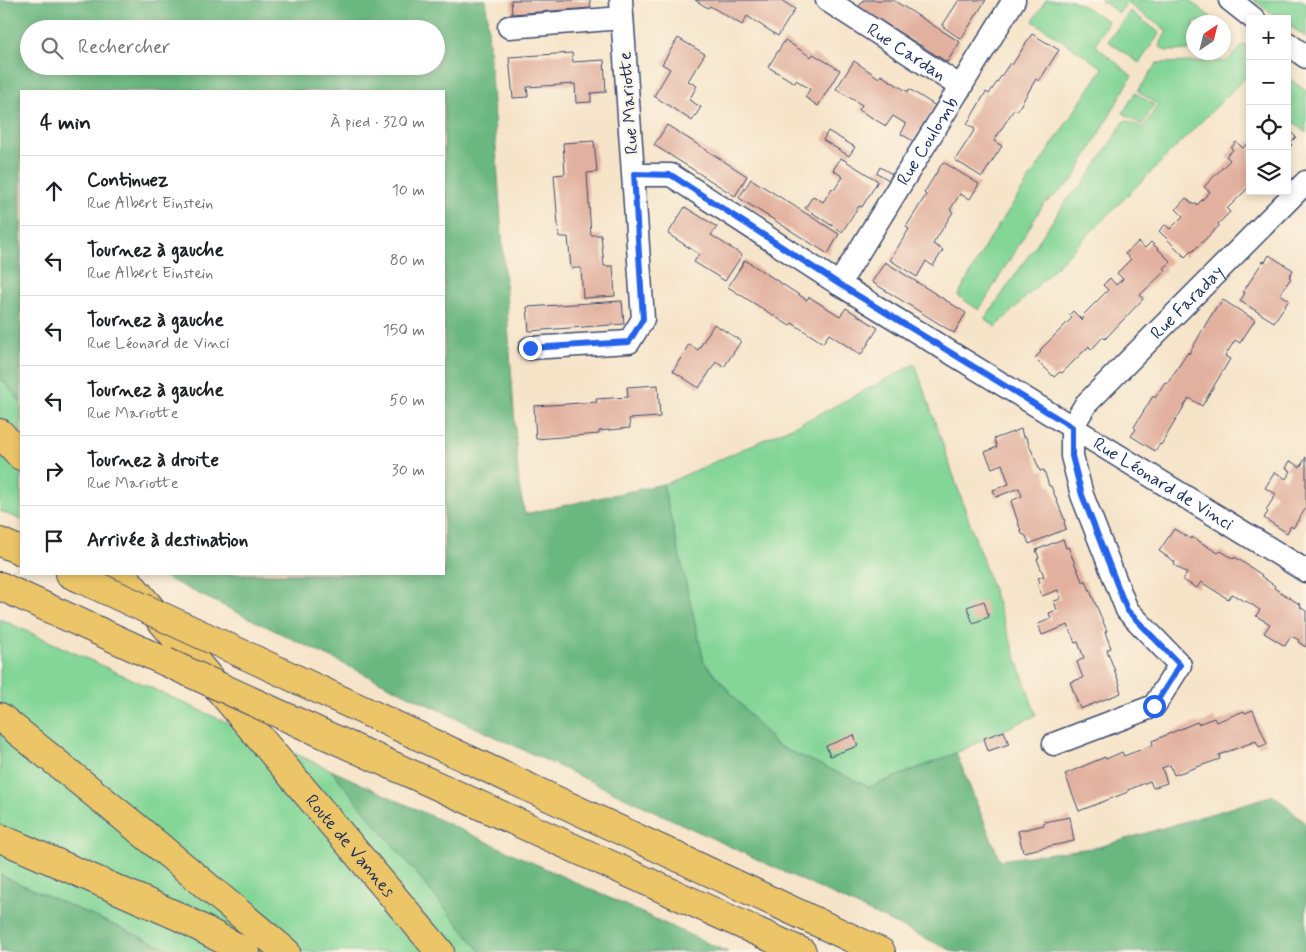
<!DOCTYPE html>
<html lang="fr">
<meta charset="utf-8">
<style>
:root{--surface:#fff;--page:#f2f2f2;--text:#202124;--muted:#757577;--line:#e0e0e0}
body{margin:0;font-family:Mynerve,sans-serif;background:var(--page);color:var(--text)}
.controls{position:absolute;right:15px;top:15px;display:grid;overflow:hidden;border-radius:0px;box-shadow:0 2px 8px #0003}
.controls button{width:45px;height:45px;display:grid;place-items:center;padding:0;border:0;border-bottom:1px solid var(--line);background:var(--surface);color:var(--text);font:25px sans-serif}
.compass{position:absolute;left:1186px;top:15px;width:45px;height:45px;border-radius:50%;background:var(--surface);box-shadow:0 2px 8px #0003;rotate:35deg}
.stop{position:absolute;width:15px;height:15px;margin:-11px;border:4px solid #2563eb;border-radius:50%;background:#fff}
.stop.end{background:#2563eb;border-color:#fff;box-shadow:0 1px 5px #0008}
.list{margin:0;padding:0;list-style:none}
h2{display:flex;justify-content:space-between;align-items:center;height:65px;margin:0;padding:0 20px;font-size:21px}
h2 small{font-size:16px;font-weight:400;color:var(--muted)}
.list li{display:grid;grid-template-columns:32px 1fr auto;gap:15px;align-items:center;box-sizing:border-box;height:70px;padding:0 20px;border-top:1px solid var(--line)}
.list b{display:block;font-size:19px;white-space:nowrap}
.list p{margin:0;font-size:16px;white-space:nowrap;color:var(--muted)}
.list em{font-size:16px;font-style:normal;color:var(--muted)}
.icon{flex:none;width:28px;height:28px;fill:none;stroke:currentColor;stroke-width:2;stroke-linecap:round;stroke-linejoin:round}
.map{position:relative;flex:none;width:1306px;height:952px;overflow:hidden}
.search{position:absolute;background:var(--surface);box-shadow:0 2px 8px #0003;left:20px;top:20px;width:425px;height:55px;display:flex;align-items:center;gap:12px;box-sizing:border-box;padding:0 18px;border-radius:28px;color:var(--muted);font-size:19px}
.panel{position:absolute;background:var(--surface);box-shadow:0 2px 8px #0003;left:20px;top:90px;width:425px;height:485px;border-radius:0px}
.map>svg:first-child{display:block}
.green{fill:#84d697;stroke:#50827a}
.forest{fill:#6bb780;stroke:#43736f;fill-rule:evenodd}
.building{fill:#e2b09e}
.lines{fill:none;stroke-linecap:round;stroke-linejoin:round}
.minor-casing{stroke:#3c4a6e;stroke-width:25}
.major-casing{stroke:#3c4a6e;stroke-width:30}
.highway-casing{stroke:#3c4a6e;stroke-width:30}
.minor{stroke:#fff;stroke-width:22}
.major{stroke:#ecc569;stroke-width:28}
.highway{stroke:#ecc569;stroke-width:28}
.highway-bridge-casing{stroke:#3c4a6e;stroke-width:30;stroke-linecap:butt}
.highway-bridge{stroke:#ecc569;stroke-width:28}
.route{stroke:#2563eb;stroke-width:6}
.labels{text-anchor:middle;stroke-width:4.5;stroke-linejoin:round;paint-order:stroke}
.street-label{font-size:18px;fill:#1b2f5e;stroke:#fcf5e5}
</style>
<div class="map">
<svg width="1306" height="952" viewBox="0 0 1306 952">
<rect width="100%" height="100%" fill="#fcf5e5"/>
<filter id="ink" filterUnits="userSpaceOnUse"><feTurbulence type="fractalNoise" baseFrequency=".02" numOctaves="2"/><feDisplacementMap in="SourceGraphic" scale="10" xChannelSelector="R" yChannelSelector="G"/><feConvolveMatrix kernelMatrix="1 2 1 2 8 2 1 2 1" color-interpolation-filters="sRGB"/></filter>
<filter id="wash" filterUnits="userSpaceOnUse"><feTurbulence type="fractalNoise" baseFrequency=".0096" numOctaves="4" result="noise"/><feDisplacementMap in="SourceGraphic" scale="20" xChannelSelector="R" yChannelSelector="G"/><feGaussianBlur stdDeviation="1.12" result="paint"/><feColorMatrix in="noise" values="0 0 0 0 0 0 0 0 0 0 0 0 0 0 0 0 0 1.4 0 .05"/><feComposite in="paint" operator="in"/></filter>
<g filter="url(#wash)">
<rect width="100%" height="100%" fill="#f6e4c9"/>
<g class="green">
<polygon points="1046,0 1073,0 1108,21 1095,45 1132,76 1073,180 1043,205 979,310 958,296 987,243 1103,68 1033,21"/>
<polygon points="1100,0 1189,0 1217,22 1194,22 1193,50 1166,51 1159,46 1167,31 1127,3 1119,13"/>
<polygon points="1253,0 1302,0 1306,3 1306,37 1287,24 1287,19 1280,19"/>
<polygon points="1130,11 1160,33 1139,63 1108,41"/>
<polygon points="1244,44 1250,48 1250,81 1245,78 996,327 985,319 1049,226 1070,196 1087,179 1125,120 1143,128 1158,105 1138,91 1157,63 1227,61"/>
<polygon points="1287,77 1306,91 1306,133 1287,116"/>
<polygon points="1135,93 1154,105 1142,125 1123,113"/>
<polygon points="915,364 1036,715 956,753 870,787 776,745 704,662 663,484 670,482 816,416"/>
<polygon points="0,377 21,402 21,520 0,511"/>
<polygon points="0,619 331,770 481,952 175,952 0,875"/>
</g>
<g class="forest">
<path d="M0,0H486L519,486L525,514L663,484L704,662L776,745L870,787L956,753L1000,860L1099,847L1274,795L1306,824V952H955L464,722L166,578L162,574H444V91H21V402L0,377ZM29,29H436V66H29Z"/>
<polygon points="331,770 714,946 728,952 481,952"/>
<polygon points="0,875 175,952 0,952"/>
</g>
<g id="blocks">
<g class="building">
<polygon points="511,0 590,0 591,8 512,14"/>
<polygon points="695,0 781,0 795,9 778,36 747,16 742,25 710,6 708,8"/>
<polygon points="863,0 893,0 960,42 947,62 859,7"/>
<polygon points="959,0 986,0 961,39 942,26"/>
<polygon points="1032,34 1059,50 1039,81 1036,79 1017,111 1014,109 994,141 1002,146 982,177 955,160 975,129 967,124 986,92 989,94 1010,63 1012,65"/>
<polygon points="678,38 705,54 688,81 697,86 689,100 701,107 692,121 654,96 670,69 662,64"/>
<polygon points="785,40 811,57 813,54 840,70 818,106 805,97 810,89 796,80 795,83 768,67"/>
<polygon points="572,53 573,62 604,60 606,92 591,93 591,102 576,103 575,84 527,87 528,97 513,98 509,57"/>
<polygon points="854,61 879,78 881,75 908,92 909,89 936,106 913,141 901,134 906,124 893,116 886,126 859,110 862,105 836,89"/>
<polygon points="667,125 747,176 735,196 654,145"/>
<polygon points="1287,128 1296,137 1290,143 1292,145 1287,149"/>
<polygon points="828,131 855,147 849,156 823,140"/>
<polygon points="594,141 597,172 587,173 591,235 601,235 604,266 613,266 615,296 583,298 581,268 571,268 568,237 559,237 554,175 565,174 563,143"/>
<polygon points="1250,141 1250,186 1227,209 1230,212 1218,224 1219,226 1192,252 1191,251 1185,257 1159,231 1165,225 1170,229 1183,216 1176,209 1186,198 1194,205 1196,203 1197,205 1210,192 1204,187 1230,160 1226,156 1233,150 1231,148 1236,142 1243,148"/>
<polygon points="841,158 878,181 862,207 859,206 842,232 805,208 813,196 823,202 832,188 834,190 843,177 833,170"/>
<polygon points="943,162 979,184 970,199 960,194 950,210 953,212 933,244 943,250 933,266 926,261 917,277 890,260 909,229 906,227 926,195 924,193"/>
<polygon points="880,167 892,174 889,180 877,173"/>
<polygon points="751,179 839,234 828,254 739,198"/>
<polygon points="685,207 717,227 711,235 742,255 725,281 694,262 699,254 668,234"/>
<polygon points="1138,242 1145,248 1151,242 1171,262 1164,268 1166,270 1140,295 1143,299 1105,339 1103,337 1091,350 1089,346 1062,373 1060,372 1054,377 1035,358 1041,352 1040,350 1072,318 1069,315 1073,311 1082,320 1084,318 1082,316 1108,290 1103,285 1110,278 1116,285 1123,279 1117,273 1131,259 1125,254"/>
<polygon points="1269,255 1293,270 1289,277 1291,278 1280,294 1289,300 1274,322 1240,301 1245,293 1243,292 1263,261 1265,262"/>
<polygon points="745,260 807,300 809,297 840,316 846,308 878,328 861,355 829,334 823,343 792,323 790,326 728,287"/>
<polygon points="885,262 966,313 954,333 872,282"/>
<polygon points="1223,300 1255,320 1240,343 1235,340 1225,356 1230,359 1202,406 1189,398 1161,445 1160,444 1155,451 1131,436 1136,429 1134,427 1153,396 1155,398 1165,382 1167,384 1188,352 1189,354 1207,322 1217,306 1218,307"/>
<polygon points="622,301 624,324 529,331 527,307"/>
<polygon points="714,324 741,341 724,367 716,362 699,388 673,371 689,344 698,350"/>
<polygon points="658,385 660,417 629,419 630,428 599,431 599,434 536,439 534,406 597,402 596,399 628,397 627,387"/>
<polygon points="1021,429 1023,437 1026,437 1040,471 1044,470 1049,486 1051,486 1065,521 1064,522 1066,529 1029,544 1026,536 1022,534 1011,501 1022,496 1019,488 996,497 993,490 1009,484 1002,464 992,468 985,452 997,447 994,439"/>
<polygon points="1306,457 1306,508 1293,528 1291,526 1287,533 1264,518 1268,512 1266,510 1276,494 1265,488 1275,472 1286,479 1291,471 1286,468 1290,461 1300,467"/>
<polygon points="1174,529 1191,539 1192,537 1218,553 1221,551 1234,559 1235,557 1262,575 1261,576 1275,586 1274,588 1301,605 1300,607 1306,611 1306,647 1298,642 1299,640 1291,636 1285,646 1264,633 1270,624 1256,616 1260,610 1246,601 1245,602 1232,594 1228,599 1201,582 1197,588 1183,580 1187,573 1174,565 1175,562 1159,551"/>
<polygon points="1063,539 1066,548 1068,547 1082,581 1086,581 1107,631 1105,632 1111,648 1107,650 1120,685 1119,686 1121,693 1080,709 1070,682 1083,678 1077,662 1084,658 1078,642 1075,643 1068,625 1042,635 1038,624 1051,619 1049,613 1057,610 1054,601 1061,599 1058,590 1042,596 1037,583 1040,582 1038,578 1044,576 1037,559 1039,558 1036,550"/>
<polygon points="984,601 989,617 973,623 967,607"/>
<polygon points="1253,710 1267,744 1259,747 1256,741 1219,755 1220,759 1174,775 1170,765 1162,768 1167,783 1153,788 1150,781 1128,790 1128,792 1079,811 1065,774 1105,757 1106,759 1122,752 1124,756 1153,745 1152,741 1197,722 1198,724 1214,718 1216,722 1244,711 1245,713"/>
<polygon points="1004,731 1009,744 988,751 984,738"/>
<polygon points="854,735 858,746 830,756 826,746"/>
<polygon points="1070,817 1074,841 1023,852 1018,831 1044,825 1044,822"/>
</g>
</g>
</g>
<g filter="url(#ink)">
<use href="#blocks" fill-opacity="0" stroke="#3c4a6e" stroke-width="1"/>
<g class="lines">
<g class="minor-casing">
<g id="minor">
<path id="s1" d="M827,0L961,87"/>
<polyline points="1230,0 1254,19"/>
<polyline points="509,27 622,18"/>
<polyline points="1287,43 1306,57"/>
<path id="s2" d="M634,175H671L839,284L1306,571"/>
<path id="s3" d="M839,284L1014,0"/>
<polyline points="530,348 629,342 643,319 621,0"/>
<path id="s4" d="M1054,744L1154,706L1180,665L1127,610L1082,495L1072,456V427L1086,404L1306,182"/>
</g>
</g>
<g class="major-casing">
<g id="major">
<path id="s5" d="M122,574L440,952"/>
<polyline points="0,838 180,917 246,952"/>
</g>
</g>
<g class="highway-casing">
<g id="highway">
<polyline points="0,433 21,456"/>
<polyline points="0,542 21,551"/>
<polyline points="70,574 86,581"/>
<polyline points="0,586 166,662"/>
<polyline points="247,656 881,952"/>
<polyline points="0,717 131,823 286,952"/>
<polyline points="308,727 802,952"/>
</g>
</g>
<use href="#minor" class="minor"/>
<use href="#major" class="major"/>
<use href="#highway" class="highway"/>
<g class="highway-bridge-casing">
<g id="highway-bridge">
<polyline points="86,581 247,656"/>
<polyline points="166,662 308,727"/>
</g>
</g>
<use href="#highway-bridge" class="highway-bridge"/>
</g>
</g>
<g class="lines" filter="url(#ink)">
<polyline class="route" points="530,348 629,342 643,319 634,174 671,175 839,284 1072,427 1072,456 1082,495 1127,610 1180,665 1154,706"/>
</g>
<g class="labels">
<g class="street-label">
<text dy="6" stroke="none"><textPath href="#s1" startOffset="95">Rue Cardan</textPath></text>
<text transform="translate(628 103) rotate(-94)" y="6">Rue Mariotte</text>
<text dy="6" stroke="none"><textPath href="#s3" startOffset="168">Rue Coulomb</textPath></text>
<text dy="6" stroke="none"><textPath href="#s4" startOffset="595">Rue Faraday</textPath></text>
<text dy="6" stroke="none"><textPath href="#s2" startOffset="618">Rue Léonard de Vinci</textPath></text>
<text dy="6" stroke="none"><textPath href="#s5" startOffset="355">Route de Vannes</textPath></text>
</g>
</g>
</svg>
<div class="controls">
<button>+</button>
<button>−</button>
<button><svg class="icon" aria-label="locate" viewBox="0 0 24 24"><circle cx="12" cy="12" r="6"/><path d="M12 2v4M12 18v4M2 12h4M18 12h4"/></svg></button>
<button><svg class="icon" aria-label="layers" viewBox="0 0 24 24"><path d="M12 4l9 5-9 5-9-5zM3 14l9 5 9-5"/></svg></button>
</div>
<svg class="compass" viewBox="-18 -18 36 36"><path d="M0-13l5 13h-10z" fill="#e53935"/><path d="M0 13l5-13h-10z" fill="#757577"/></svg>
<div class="stop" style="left:1154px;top:706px"></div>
<div class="stop end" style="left:530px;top:348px"></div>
<div class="search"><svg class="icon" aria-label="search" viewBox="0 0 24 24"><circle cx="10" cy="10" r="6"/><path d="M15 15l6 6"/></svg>Rechercher</div>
<section class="panel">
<h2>4 min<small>À pied · 320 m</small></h2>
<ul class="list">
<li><svg class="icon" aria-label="ahead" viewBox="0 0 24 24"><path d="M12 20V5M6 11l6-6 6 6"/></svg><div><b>Continuez</b><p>Rue Albert Einstein</p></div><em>10 m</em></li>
<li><svg class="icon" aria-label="left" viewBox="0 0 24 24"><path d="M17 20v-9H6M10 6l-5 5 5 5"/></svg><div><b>Tournez à gauche</b><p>Rue Albert Einstein</p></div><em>80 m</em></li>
<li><svg class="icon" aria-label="left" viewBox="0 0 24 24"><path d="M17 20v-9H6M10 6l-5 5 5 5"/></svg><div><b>Tournez à gauche</b><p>Rue Léonard de Vinci</p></div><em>150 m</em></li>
<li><svg class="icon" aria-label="left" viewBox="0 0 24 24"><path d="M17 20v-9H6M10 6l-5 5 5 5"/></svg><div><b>Tournez à gauche</b><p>Rue Mariotte</p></div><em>50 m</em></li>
<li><svg class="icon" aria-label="right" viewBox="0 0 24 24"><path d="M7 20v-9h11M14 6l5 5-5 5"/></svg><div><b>Tournez à droite</b><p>Rue Mariotte</p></div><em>30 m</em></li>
<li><svg class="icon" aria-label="arrive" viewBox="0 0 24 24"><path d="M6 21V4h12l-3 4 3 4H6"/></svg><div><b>Arrivée à destination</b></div></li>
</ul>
</section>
</div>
